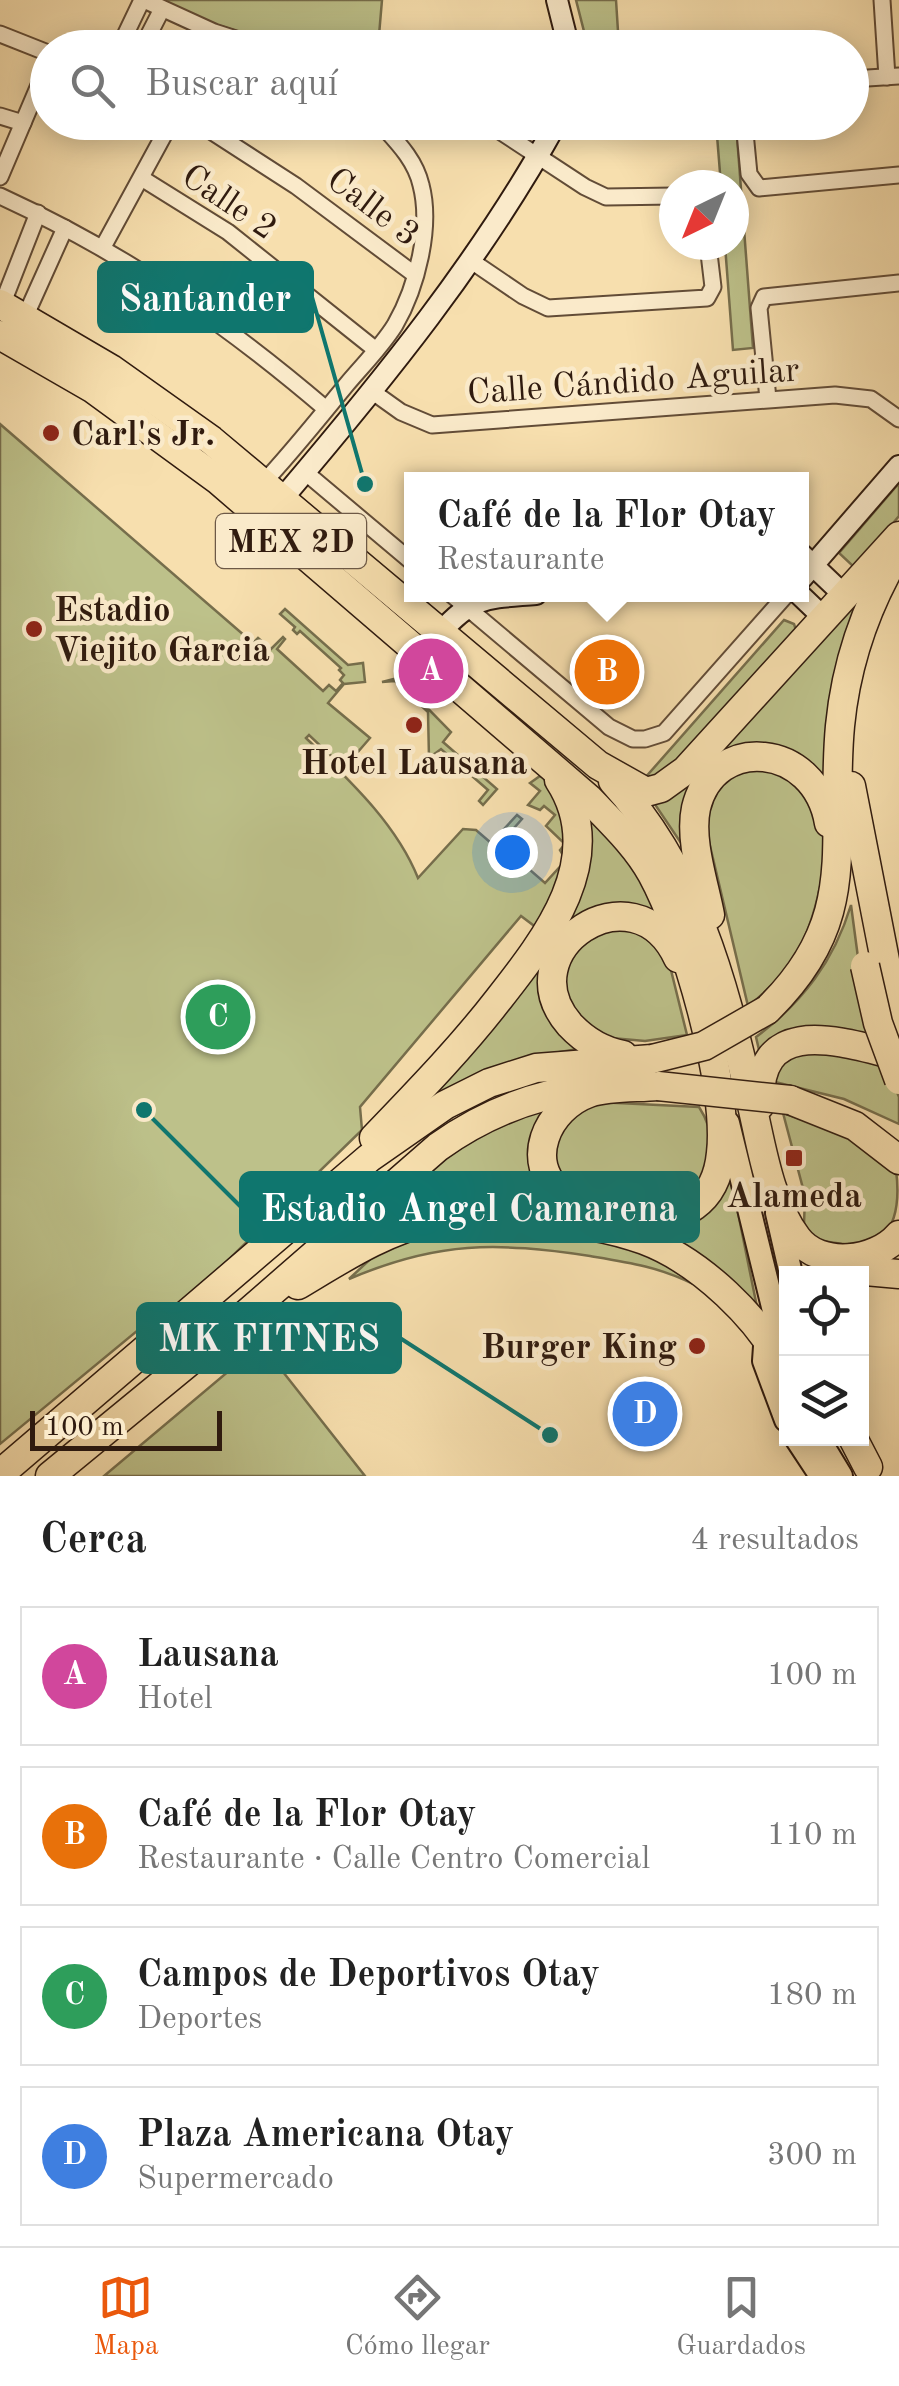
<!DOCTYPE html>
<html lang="es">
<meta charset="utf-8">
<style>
:root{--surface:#fff;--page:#f2f2f2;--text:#222;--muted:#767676;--line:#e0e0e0;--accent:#ea580c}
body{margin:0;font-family:"Old Standard TT",serif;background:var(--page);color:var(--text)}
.controls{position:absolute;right:30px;bottom:30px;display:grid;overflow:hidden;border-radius:0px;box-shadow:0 5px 25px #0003}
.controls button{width:90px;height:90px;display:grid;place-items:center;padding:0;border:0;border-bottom:2px solid var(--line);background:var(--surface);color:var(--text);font:50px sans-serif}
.compass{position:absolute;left:659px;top:170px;width:90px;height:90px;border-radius:50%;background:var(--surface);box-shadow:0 5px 25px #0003;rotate:223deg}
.scale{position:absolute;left:30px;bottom:25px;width:192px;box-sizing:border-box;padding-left:10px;border:5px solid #301b0f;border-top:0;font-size:28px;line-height:35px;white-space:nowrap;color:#301b0f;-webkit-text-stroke:8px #faeaca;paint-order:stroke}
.you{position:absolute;left:512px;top:852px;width:35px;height:35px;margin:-25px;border:8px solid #fff;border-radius:50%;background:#1a73e8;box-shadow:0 0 0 15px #1a73e833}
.badge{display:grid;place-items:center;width:65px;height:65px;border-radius:50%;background:var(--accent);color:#fff;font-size:32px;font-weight:700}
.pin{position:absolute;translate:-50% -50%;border:5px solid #fff;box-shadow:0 2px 10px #0006}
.popup{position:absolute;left:404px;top:472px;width:405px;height:130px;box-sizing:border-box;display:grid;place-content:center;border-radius:0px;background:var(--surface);filter:drop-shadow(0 2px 8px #0005);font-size:32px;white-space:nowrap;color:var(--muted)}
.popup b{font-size:38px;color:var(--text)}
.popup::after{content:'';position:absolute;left:50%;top:100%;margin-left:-20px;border:20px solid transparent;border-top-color:var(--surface)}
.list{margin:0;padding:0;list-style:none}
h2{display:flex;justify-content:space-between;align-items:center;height:130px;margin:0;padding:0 40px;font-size:42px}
h2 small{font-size:32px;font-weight:400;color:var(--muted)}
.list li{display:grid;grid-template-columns:65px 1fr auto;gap:30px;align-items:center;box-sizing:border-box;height:140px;margin:0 20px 20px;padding:0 20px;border:2px solid var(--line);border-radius:0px}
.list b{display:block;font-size:38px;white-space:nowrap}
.list p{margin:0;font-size:32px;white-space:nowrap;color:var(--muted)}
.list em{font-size:32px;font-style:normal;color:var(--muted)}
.icon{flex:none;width:55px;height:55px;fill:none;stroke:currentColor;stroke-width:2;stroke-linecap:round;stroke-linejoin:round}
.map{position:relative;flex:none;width:899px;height:1476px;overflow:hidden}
.search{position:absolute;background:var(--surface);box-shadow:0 5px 25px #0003;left:30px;right:30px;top:30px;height:110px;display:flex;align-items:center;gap:25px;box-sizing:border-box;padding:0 35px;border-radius:55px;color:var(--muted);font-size:38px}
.sheet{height:770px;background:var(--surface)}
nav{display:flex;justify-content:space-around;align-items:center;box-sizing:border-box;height:140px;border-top:2px solid var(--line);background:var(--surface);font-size:28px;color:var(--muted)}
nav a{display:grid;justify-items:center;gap:5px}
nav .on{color:var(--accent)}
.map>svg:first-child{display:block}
.green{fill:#bdc18a;stroke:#766e4c;stroke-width:2.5}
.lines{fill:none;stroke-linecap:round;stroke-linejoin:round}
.street-casing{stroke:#624c37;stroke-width:19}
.secondary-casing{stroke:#301b0f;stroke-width:24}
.primary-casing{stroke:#301b0f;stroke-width:26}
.highway-casing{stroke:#301b0f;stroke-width:31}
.street{stroke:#faeaca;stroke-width:15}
.secondary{stroke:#faeaca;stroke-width:20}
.primary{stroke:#f7dfae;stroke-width:22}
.highway{stroke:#f7dfae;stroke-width:28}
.highway-bridge-casing{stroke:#301b0f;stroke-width:31;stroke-linecap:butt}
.highway-bridge{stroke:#f7dfae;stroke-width:28}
.poi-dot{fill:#8f2418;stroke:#faeaca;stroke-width:4}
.labels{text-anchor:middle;stroke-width:9;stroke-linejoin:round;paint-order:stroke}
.shield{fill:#faeaca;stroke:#6d5947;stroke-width:2.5}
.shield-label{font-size:32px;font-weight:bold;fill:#301b0f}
.street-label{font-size:35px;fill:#301b0f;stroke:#faeaca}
.poi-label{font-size:35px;font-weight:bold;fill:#301b0f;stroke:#faeaca;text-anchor:start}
.leader{fill:none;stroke:#0f766e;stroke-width:4}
.callout-dot{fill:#0f766e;stroke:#faeaca;stroke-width:4}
.callout{fill:#0f766e;stroke:#0f766e;stroke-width:4}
.callout-label{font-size:38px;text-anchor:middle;font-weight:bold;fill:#fff}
</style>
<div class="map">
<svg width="899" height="1476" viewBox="0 0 899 1476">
<rect width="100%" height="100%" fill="#f7dfae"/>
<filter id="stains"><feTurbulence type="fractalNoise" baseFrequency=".002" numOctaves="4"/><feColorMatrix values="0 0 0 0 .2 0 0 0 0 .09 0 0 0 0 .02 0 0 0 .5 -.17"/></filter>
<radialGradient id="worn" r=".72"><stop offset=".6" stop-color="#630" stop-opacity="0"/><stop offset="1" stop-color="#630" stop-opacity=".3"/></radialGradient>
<g class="green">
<polygon points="149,0 382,0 378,47 286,47 162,7"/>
<polygon points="576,0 616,0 619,47 588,47"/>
<polygon points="716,123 736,123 753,348 733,350 725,245 734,245 734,185 721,185"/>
<path d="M0,424L253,643L258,638L271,649L283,637L285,639L277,649L323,691L329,685L336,691L343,683L340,680L344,675L339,670L341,668L300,631L297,634L293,630L295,627L280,614L285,609L348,665L363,663L365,682L344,684L328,703L370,738L344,768L309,735L306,738C348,779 396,823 418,878L463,829L476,830L491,843L517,815L522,819L500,844L545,883L566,860L560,850L565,844L546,826L555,815L544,806L540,810L528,805L540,791L530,783L540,776L545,778L568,826L567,866L537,928L521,916L360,1107L362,1130L184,1303L149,1321L0,1444Z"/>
<polygon points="899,483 899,516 855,568 839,553"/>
<polygon points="881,568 827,787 731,755 689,855 652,800"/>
<polygon points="784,620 794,624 797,633 670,772 644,779"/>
<polygon points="398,678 451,732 443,742 497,789 483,805 479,801 488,790 441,749 429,758 428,712 395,681 382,682"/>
<path d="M743,767L796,774C804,792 818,811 823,830C827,845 824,861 822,876C812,933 795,970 748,1006L706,829L710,793Z"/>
<polygon points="588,812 622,849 671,932 642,913 552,953 584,1048 524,1058 428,1101 586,878 591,836"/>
<path d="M851,905L863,995L874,1037L760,1054L756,1037C803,1002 834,961 851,905Z"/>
<polygon points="627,925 667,954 687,1035 645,1041 600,1037 570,1012 562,972 579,939"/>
<polygon points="802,1050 884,1060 899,1097 899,1124 844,1099 775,1082 781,1060"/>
<polygon points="560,1101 542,1181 654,1223 726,1182 732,1183 758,1312 715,1276 540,1213 359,1239 361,1225 466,1141"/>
<path d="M597,1102L699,1107C718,1136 710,1156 701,1187L670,1206L575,1194L553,1167L555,1128Z"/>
<path d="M783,1113L849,1135L896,1170C899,1193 899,1219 883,1237L850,1245L815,1240L804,1224L805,1196Z"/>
<path d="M495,1224L641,1245L693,1284C660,1267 626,1262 590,1256C496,1242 438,1241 349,1279L379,1251L409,1236Z"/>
<polygon points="261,1344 365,1476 104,1476"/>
</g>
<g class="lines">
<g class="street-casing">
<g id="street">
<polyline points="144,0 214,32 264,48"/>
<polyline points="882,0 887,77"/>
<polyline points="0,34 48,53"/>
<polyline points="119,48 142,0"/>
<polyline points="142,48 162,9"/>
<polyline points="852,79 899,76"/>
<polyline points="0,116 23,123"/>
<polyline points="197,122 296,186 414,274"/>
<polyline points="486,122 585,187 606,197 674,196"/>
<polyline points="744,122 749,174 759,188 899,175"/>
<polyline points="0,177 48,64"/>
<polyline points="143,179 228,232 376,350"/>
<path d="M0,196C124,253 223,321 326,409"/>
<polyline points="103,247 171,122"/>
<polyline points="470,260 523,296 548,308 707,298 713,287 708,245"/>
<polyline points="2,305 38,213"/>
<polyline points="25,317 65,228"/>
<polyline points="373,392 401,412 432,425 835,395 871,399 899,419"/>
<polyline points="768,399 759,308 764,297 899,283"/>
<polyline points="305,472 412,562"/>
<path d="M263,483C292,452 319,418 347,384C363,365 382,346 395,325C417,287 432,227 421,185C415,159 396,141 379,122"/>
<polyline points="451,594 609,727 633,739 645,739 664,733 787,594"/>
</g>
</g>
<g class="secondary-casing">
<g id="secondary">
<polyline points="557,0 569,48"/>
<path d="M282,499C383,380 481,260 557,122"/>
<polyline points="802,555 844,595"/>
<polyline points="802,578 899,466"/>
<polyline points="799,594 823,617"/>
<path d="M441,632C473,595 490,598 536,594"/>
</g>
</g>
<g class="primary-casing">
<g id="primary">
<polyline points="728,1123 786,1360"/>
<polyline points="777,1213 791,1274"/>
<polyline points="766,1332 764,1361 786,1420"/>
<polyline points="796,1438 821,1476"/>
<polyline points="818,1438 841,1476"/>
</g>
</g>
<g class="highway-casing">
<g id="highway">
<polyline points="0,304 111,369 211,440 598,765 646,792 661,788 686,770 899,536"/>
<path d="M0,335L92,388L218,480L588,798C611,822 636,845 652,874C685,934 729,1086 721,1153C719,1174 711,1194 694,1206C677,1220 656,1217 636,1215C611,1212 583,1211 563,1195C522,1163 547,1108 589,1093C610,1086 636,1088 658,1086"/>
<path d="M613,781C694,869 723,980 749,1093C761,1140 767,1198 797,1238C820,1269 876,1262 899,1235"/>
<polyline points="851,786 899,1032"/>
<path d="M710,915C704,883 689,840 696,808C714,733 815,742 829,823"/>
<path d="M767,1010C863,917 829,844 840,726C846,664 865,608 897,554"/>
<path d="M623,1055C602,1051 585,1041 570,1025C505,951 634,863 678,958"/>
<polyline points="790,1100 855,1126 899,1160"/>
<path d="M760,1105C756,1012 842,1042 899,1056"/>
<path d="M374,1138C417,1093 460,1049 498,1000C546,939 610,858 559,780"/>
<polyline points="843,1269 899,1274"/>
<path d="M298,1285C340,1260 385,1230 434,1220C467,1213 499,1215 533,1218C570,1222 609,1227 644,1240C700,1261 761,1319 786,1372"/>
<polyline points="853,1438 868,1467"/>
<polyline points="0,1474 369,1158 445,1105 489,1083 536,1068 652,1059"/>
<path d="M50,1476L229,1329L438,1147C483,1115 532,1095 586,1088"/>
</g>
</g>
<use href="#street" class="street"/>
<use href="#secondary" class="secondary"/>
<use href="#primary" class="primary"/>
<use href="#highway" class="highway"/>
<g class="highway-bridge-casing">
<g id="highway-bridge">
<polyline points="865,966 878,1023 899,1080"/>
<polyline points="652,1059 704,1046 767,1010"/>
<polyline points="658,1086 790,1100"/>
</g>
</g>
<use href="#highway-bridge" class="highway-bridge"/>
</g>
<g class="poi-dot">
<circle cx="51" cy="433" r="10"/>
<circle cx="34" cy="629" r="10"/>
<circle cx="414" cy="725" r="10"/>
<rect x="784" y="1148" width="20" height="20" rx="5"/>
<circle cx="697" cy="1346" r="10"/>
</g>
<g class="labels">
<rect class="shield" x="216" y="514" width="150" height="54" rx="8"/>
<g class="shield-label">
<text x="291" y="552">MEX 2D</text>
</g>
<g class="street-label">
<text transform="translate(230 201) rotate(34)" y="12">Calle 2</text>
<text transform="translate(374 206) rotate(37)" y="12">Calle 3</text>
<text transform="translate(633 380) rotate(-4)" y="12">Calle Cándido Aguilar</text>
</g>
<g class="poi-label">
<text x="71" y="445">Carl's Jr.</text>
<text x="54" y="621">Estadio<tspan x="54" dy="40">Viejito Garcia</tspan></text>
<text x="414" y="774" text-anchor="middle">Hotel Lausana</text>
<text x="794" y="1207" text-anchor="middle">Alameda</text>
<text x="677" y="1358" text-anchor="end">Burger King</text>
</g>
</g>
<path class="leader" d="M365 484L312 297M144 1110L241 1207M550 1435L400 1338"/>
<g class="callout-dot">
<circle cx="365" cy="484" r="10"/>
<circle cx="144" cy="1110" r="10"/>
<circle cx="550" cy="1435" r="10"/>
</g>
<g class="callout">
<rect x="99" y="263" width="213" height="68" rx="10"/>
<rect x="241" y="1173" width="457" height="68" rx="10"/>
<rect x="138" y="1304" width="262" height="68" rx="10"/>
</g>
<g class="callout-label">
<text x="205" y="311">Santander</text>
<text x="469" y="1221">Estadio Angel Camarena</text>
<text x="269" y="1351">MK FITNES</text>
</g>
<rect width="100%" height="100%" filter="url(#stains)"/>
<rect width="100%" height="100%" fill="url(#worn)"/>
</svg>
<div class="controls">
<button><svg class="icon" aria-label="locate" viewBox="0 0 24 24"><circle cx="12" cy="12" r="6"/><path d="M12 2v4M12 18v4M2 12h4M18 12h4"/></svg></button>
<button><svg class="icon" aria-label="layers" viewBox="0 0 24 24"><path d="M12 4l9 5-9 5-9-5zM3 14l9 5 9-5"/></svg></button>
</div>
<svg class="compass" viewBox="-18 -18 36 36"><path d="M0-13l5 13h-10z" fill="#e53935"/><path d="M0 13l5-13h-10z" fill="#767676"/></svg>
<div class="scale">100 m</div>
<div class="you"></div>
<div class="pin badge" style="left:431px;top:671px;background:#d1479c">A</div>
<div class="pin badge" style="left:607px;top:672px;background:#e8710a">B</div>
<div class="popup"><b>Café de la Flor Otay</b>Restaurante</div>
<div class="pin badge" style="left:218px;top:1017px;background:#2e9e5b">C</div>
<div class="pin badge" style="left:645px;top:1414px;background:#3f7fe0">D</div>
<div class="search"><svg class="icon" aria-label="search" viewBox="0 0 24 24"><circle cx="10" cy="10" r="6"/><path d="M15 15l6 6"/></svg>Buscar aquí</div>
</div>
<section class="sheet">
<h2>Cerca<small>4 resultados</small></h2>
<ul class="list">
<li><span class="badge" style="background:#d1479c">A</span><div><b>Lausana</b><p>Hotel</p></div><em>100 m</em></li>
<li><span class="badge" style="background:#e8710a">B</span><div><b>Café de la Flor Otay</b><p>Restaurante · Calle Centro Comercial</p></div><em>110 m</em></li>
<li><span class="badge" style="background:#2e9e5b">C</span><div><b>Campos de Deportivos Otay</b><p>Deportes</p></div><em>180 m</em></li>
<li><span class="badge" style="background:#3f7fe0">D</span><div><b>Plaza Americana Otay</b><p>Supermercado</p></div><em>300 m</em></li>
</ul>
</section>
<nav>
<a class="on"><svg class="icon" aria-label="map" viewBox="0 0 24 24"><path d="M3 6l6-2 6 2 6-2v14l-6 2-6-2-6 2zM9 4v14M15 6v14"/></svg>Mapa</a>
<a><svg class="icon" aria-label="directions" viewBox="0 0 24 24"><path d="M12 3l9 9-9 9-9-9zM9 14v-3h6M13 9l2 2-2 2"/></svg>Cómo llegar</a>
<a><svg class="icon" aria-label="saved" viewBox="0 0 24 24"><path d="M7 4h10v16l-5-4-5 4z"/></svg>Guardados</a>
</nav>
